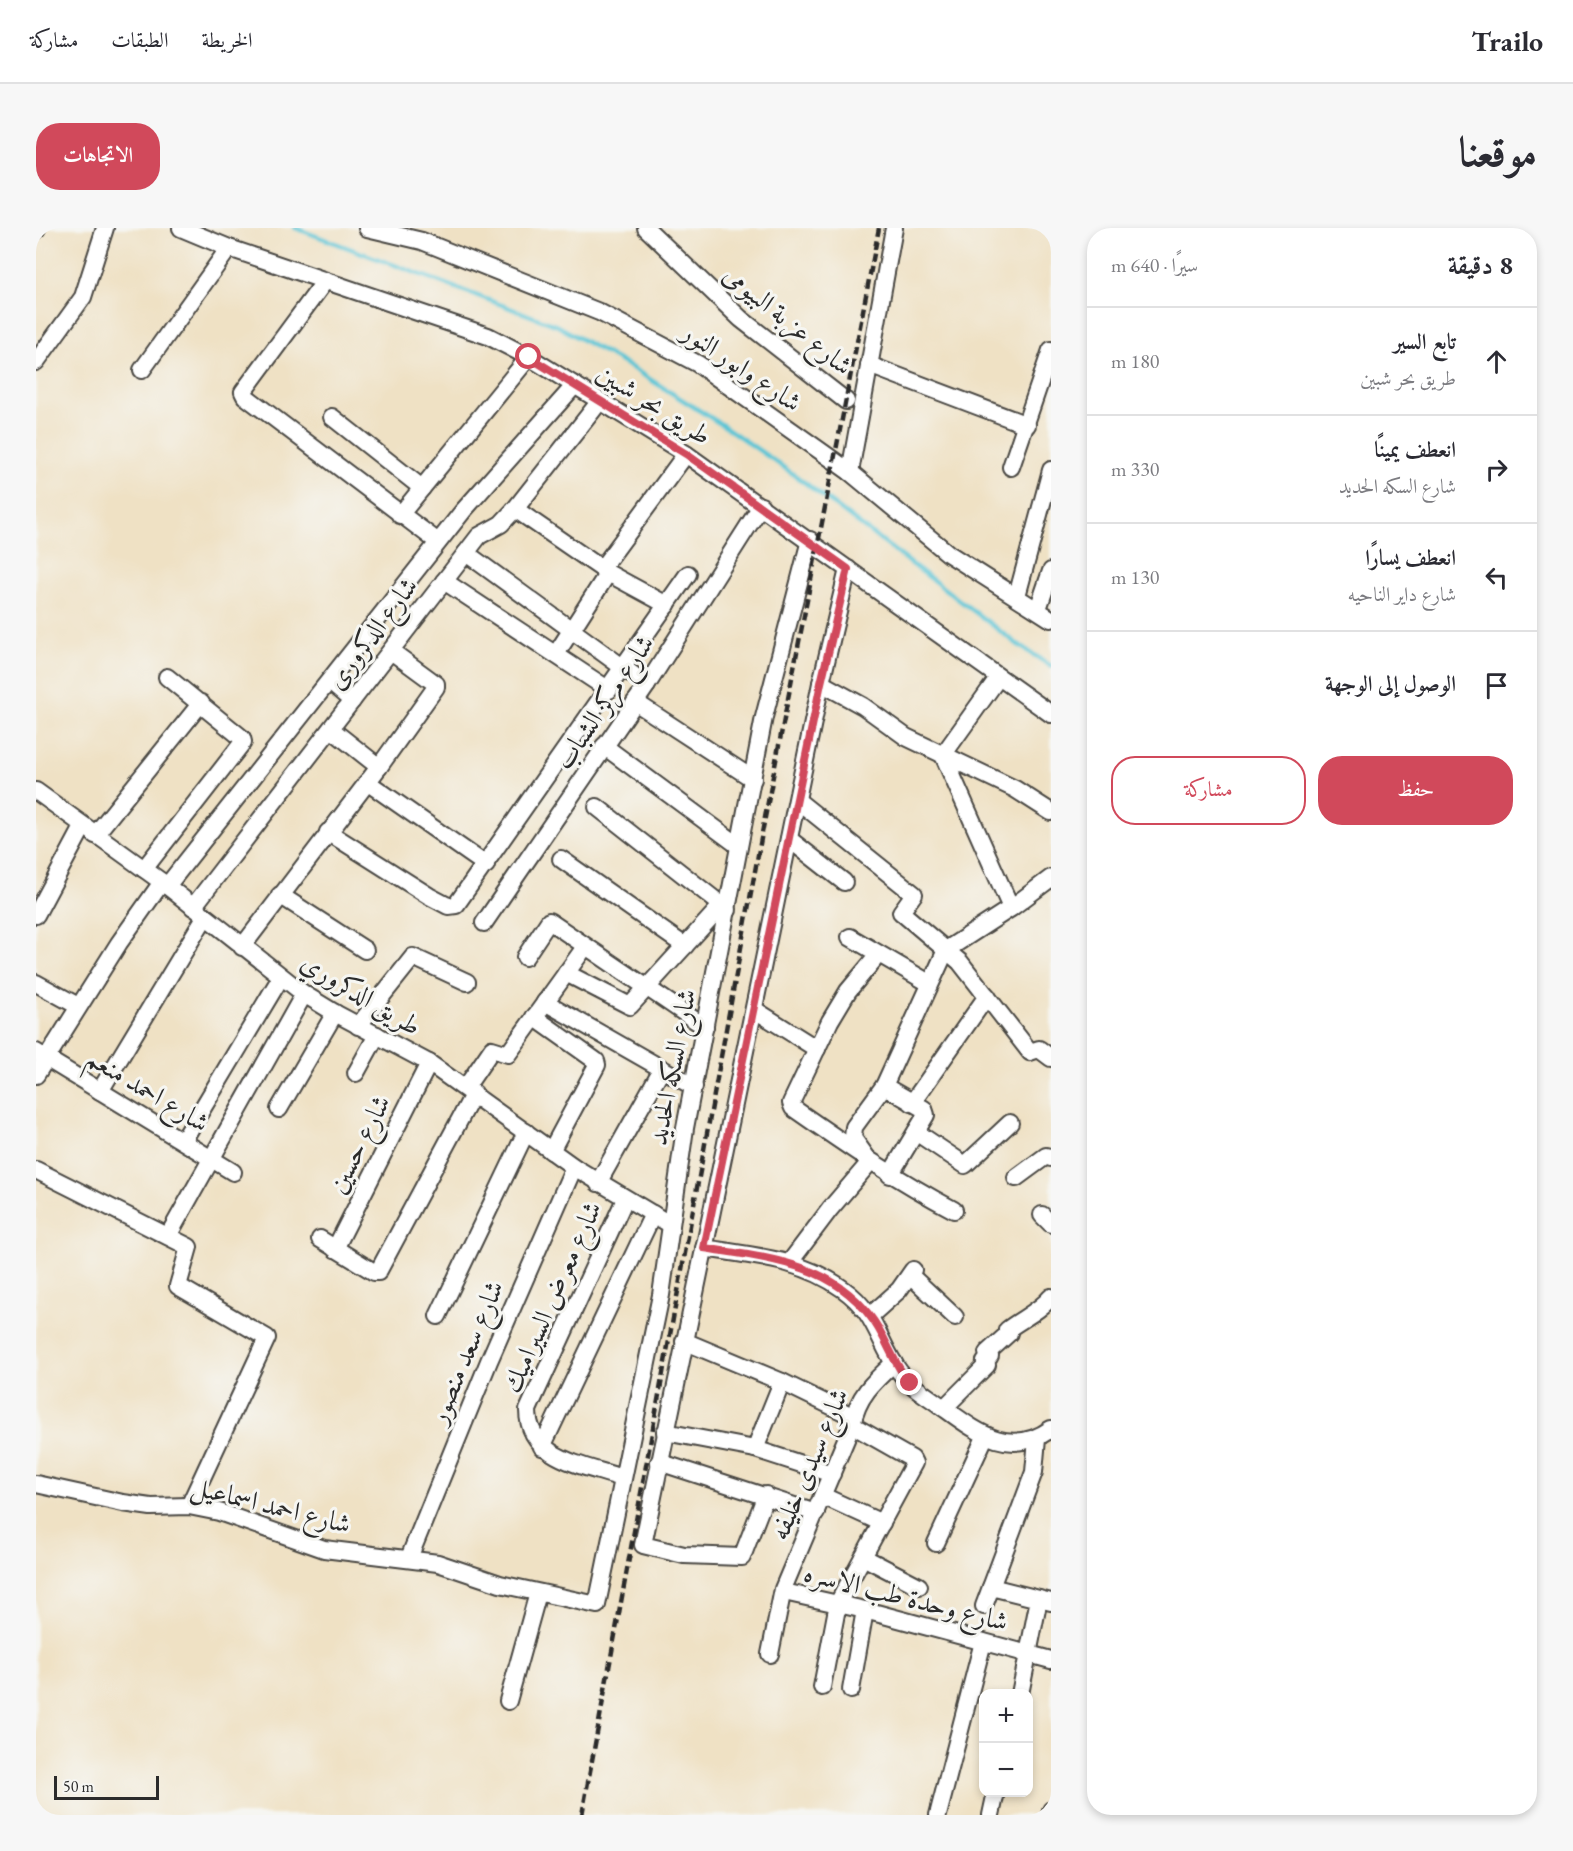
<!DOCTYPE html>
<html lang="ar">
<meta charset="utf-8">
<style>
:root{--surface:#fff;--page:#f7f7f7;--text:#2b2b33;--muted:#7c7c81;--line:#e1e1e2;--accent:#d1495b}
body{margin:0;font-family:"EB Garamond",Amiri,serif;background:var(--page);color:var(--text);direction:rtl}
.controls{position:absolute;right:18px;bottom:18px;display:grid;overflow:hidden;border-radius:12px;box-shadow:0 3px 9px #0003}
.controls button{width:54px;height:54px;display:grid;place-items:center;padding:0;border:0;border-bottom:2px solid var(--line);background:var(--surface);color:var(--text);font:30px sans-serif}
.scale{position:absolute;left:18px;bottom:15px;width:105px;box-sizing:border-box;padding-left:6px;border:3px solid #2b2b2b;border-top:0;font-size:16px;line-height:21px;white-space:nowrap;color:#2b2b2b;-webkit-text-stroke:4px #f6f6f2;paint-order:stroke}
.stop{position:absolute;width:18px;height:18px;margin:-14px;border:4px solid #d1495b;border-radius:50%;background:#fff}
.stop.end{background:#d1495b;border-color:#fff;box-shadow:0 2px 6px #0008}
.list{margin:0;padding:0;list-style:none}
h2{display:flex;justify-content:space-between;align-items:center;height:78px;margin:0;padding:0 24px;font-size:26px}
h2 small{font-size:20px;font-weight:400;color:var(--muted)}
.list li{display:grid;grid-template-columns:39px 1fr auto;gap:18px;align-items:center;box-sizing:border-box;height:108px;padding:0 24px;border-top:2px solid var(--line)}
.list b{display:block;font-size:22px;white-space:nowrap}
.list p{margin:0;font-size:20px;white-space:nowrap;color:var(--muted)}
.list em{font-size:20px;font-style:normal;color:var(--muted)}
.actions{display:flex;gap:12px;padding:18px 24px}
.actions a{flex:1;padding:14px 0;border:2px solid var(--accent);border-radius:24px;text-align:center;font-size:21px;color:var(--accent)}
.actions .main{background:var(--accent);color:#fff}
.icon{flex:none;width:33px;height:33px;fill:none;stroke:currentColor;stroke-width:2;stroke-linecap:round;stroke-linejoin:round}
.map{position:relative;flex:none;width:1015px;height:1587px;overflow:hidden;direction:ltr;border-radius:24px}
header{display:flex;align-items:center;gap:36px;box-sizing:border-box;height:84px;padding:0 30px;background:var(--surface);border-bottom:2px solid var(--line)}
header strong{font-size:28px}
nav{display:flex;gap:33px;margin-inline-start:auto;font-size:21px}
.intro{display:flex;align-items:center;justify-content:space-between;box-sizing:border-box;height:144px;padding:0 36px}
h1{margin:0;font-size:42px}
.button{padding:15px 27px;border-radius:24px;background:var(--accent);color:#fff;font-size:21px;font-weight:700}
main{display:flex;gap:36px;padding:0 36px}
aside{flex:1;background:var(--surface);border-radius:24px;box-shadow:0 3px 9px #0003}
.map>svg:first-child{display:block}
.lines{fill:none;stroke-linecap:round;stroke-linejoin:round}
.stream{stroke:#5ac5d5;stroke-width:4.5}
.minor-casing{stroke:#484642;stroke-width:20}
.minor{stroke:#fff;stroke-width:16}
.rail{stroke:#2b2b2b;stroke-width:4.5;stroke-dasharray:9 4.5;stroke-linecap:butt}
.route{stroke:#d1495b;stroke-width:8}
.labels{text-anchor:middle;stroke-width:6;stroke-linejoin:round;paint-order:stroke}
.street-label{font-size:27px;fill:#2b2b2b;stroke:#f6f6f2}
</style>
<header>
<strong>Trailo</strong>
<nav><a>الخريطة</a><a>الطبقات</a><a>مشاركة</a></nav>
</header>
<div class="intro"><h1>موقعنا</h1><a class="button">الاتجاهات</a></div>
<main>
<aside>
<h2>8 دقيقة<small>سيرًا · 640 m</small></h2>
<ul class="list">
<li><svg class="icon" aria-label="ahead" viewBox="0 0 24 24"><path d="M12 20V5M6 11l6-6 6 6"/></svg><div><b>تابع السير</b><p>طريق بحر شبين</p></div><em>180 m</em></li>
<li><svg class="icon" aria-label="right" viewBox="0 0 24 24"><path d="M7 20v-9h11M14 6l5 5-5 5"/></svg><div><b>انعطف يمينًا</b><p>شارع السكه الحديد</p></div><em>330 m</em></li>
<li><svg class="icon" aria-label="left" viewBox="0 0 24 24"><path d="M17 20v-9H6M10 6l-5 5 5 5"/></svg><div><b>انعطف يسارًا</b><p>شارع داير الناحيه</p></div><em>130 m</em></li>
<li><svg class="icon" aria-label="arrive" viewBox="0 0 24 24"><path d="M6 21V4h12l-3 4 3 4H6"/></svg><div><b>الوصول إلى الوجهة</b></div></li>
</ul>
<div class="actions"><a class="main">حفظ</a><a>مشاركة</a></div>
</aside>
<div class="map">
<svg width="1015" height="1587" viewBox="0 0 1015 1587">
<rect width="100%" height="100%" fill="#f6f6f2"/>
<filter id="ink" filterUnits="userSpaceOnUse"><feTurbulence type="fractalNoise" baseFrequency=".0167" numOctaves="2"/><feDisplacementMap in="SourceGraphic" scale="12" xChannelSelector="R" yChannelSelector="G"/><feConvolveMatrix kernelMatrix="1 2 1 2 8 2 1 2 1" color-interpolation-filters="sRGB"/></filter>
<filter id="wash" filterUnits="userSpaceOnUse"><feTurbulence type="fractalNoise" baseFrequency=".008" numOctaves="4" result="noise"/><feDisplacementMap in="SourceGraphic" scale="24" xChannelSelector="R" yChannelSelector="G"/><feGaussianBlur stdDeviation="1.35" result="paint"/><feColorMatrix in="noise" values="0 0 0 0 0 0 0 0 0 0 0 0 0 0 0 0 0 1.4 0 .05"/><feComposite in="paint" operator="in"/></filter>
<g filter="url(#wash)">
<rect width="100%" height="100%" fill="#efe1c4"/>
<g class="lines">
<polyline class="stream" points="259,0 522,98 596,140 688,198 760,248 981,416 1015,438"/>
</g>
</g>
<g filter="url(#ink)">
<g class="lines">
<g class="minor-casing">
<g id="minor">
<polyline points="145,0 193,20 452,108 493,129 650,226 1015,486"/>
<polyline points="331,0 386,13 563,84 662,136 814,244 913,326 1015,391"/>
<polyline points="610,0 705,91 810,173"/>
<polyline points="0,2 1,0"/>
<polyline points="289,53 207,164 209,168 402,314"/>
<polyline points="0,134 47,69 69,0"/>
<polyline points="833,137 991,197"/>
<polyline points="106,142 193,20"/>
<polyline points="296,189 386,260"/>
<polyline points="975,239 1015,122"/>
<polyline points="814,244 858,0"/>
<polyline points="479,281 572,345 631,377"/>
<polyline points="364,287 493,129"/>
<polyline points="430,325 611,457"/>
<polyline points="566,340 650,226"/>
<polyline points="408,353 573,462"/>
<polyline points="981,368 1015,242"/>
<polyline points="1002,381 1015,343"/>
<polyline points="520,426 572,345"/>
<polyline points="294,454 316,473"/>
<polyline points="785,455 827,478 870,509 979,561 1015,584"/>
<polyline points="599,474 717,551"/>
<polyline points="295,501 343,539"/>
<polyline points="568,518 703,618"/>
<polyline points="907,527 975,680"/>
<polyline points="907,527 962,450"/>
<polyline points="331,554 450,637"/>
<polyline points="0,563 126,654 268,766 299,785 393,835 538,939 635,997"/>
<polyline points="762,573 878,666 865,684 924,734 994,824 1003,821 1015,830"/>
<polyline points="561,579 692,682"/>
<polyline points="292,604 393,668 412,678 420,677 652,346"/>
<polyline points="59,607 165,475"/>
<polyline points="753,611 808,654"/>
<polyline points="525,631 649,718"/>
<polyline points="108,641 207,514 206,510 131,449"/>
<polyline points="131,658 427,283 539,157"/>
<polyline points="244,667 329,722"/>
<polyline points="157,679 443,308 465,296 479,281 564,173"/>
<polyline points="0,687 47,599"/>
<polyline points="448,695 611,457 725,278"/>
<polyline points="814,709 893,755"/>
<polyline points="206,719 343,539 400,459 400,456 355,423"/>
<path d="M842,727L812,763L794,793L755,875L757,880C810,917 861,952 918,982"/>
<polyline points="489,729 513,693 669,799"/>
<polyline points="530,745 594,778 686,677"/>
<polyline points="0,755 42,778"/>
<polyline points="509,774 658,859"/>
<polyline points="719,782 781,821"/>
<polyline points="498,789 560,833 561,837 515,923"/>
<polyline points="322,798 377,729 431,754"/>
<polyline points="0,824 197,944"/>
<polyline points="320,845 341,807"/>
<polyline points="0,847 83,715 126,654"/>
<polyline points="848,858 888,881 890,887 854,947"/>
<polyline points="430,859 456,821 472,826 549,719"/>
<polyline points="64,863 169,689"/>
<polyline points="876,875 951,768"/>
<polyline points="243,881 299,785"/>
<polyline points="880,904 929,937 974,895"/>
<polyline points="147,913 245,749"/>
<polyline points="0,942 153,1019 142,1058 231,1110 153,1278"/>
<polyline points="980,950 1010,928 1015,930"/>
<polyline points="562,955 626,841"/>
<polyline points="1006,987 1015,996"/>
<polyline points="132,1008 268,766"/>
<polyline points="284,1011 338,1044 342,1044 438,865"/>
<path d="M668,1020C717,1028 766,1031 807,1061C841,1085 842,1114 863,1143C874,1158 890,1167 905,1178C940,1203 973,1231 1015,1201"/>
<polyline points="299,1021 393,835"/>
<polyline points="754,1034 794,981 834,934 817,910 818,899 848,858 910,722 975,680 1015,650"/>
<polyline points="874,1047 919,1089"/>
<polyline points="402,1088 490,904"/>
<polyline points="834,1088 863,1062 877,1042"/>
<polyline points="648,1113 746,1154 818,1189"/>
<path d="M908,1180L951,1137L949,1134L954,1128L951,1125L973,1105L971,1102C985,1091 1004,1083 1015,1069"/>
<polyline points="629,1204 719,1221 796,1246"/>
<polyline points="506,1219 617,986"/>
<polyline points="719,1221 746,1154"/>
<polyline points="623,1234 780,1285"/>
<path d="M586,1250C548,1237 492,1231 492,1182L589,971"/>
<polyline points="0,1256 87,1275 115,1279 153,1278 183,1284 288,1321 402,1335 464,1356 561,1377 625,1067 649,900 728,489 774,312"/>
<polyline points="730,1267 706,1329 648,1327 607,1317 785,455 812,341"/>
<polyline points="787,1268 846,1295"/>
<polyline points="900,1315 949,1209"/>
<polyline points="827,1329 883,1358"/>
<polyline points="373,1330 453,1133 538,939"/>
<polyline points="955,1359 1015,1374"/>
<polyline points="748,1364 829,1382 1015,1432"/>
<polyline points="948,1378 998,1244 1001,1211"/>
<path d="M734,1426L747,1361L816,1197C821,1169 837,1154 858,1135"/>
<polyline points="786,1459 802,1375 878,1235 876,1231 816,1197"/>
<polyline points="815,1462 829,1382"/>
<polyline points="984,1466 1003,1371"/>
<polyline points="472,1473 502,1365"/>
<polyline points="902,1587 947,1414"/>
<polyline points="955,1587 960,1564"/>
<polyline points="1014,1587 1015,1582"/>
</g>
</g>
<use href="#minor" class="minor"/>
<polyline class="rail" points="546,1587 726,605 843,0"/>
</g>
</g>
<g class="lines" filter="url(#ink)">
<path class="route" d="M493,129L650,226L812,341L785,455L668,1020C729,1030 793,1034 834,1088C851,1109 856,1135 874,1155"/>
</g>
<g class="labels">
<g class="street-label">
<text transform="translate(752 92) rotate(39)" y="9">شارع عزبة البيومى</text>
<text transform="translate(706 139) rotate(34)" y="9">شارع وابور النور</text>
<text transform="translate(618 176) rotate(32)" y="9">طريق بحر شبين</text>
<text transform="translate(336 405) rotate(-53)" y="9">شارع الدكرورى</text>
<text transform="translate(568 474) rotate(-56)" y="9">شارع مركز الشباب</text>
<text transform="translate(325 766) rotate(31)" y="9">طريق الدكروري</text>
<text transform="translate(636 839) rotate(-79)" y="9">شارع السكه الحديد</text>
<text transform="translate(112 862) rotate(31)" y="9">شارع احمد منعم</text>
<text transform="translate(323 916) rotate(-63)" y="9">شارع حسين</text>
<text transform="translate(516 1069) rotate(-66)" y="9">شارع معرض السيراميك</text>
<text transform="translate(430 1124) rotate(-67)" y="9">شارع سعد منصور</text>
<text transform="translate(773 1236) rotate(-67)" y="9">شارع سيدى خليفه</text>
<text transform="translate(235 1277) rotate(14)" y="9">شارع احمد اسماعيل</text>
<text transform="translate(870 1369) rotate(14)" y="9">شارع وحدة طب الاسره</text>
</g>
</g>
</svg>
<div class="controls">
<button>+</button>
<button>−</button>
</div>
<div class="scale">50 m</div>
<div class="stop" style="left:493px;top:129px"></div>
<div class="stop end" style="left:874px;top:1155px"></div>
</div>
</main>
